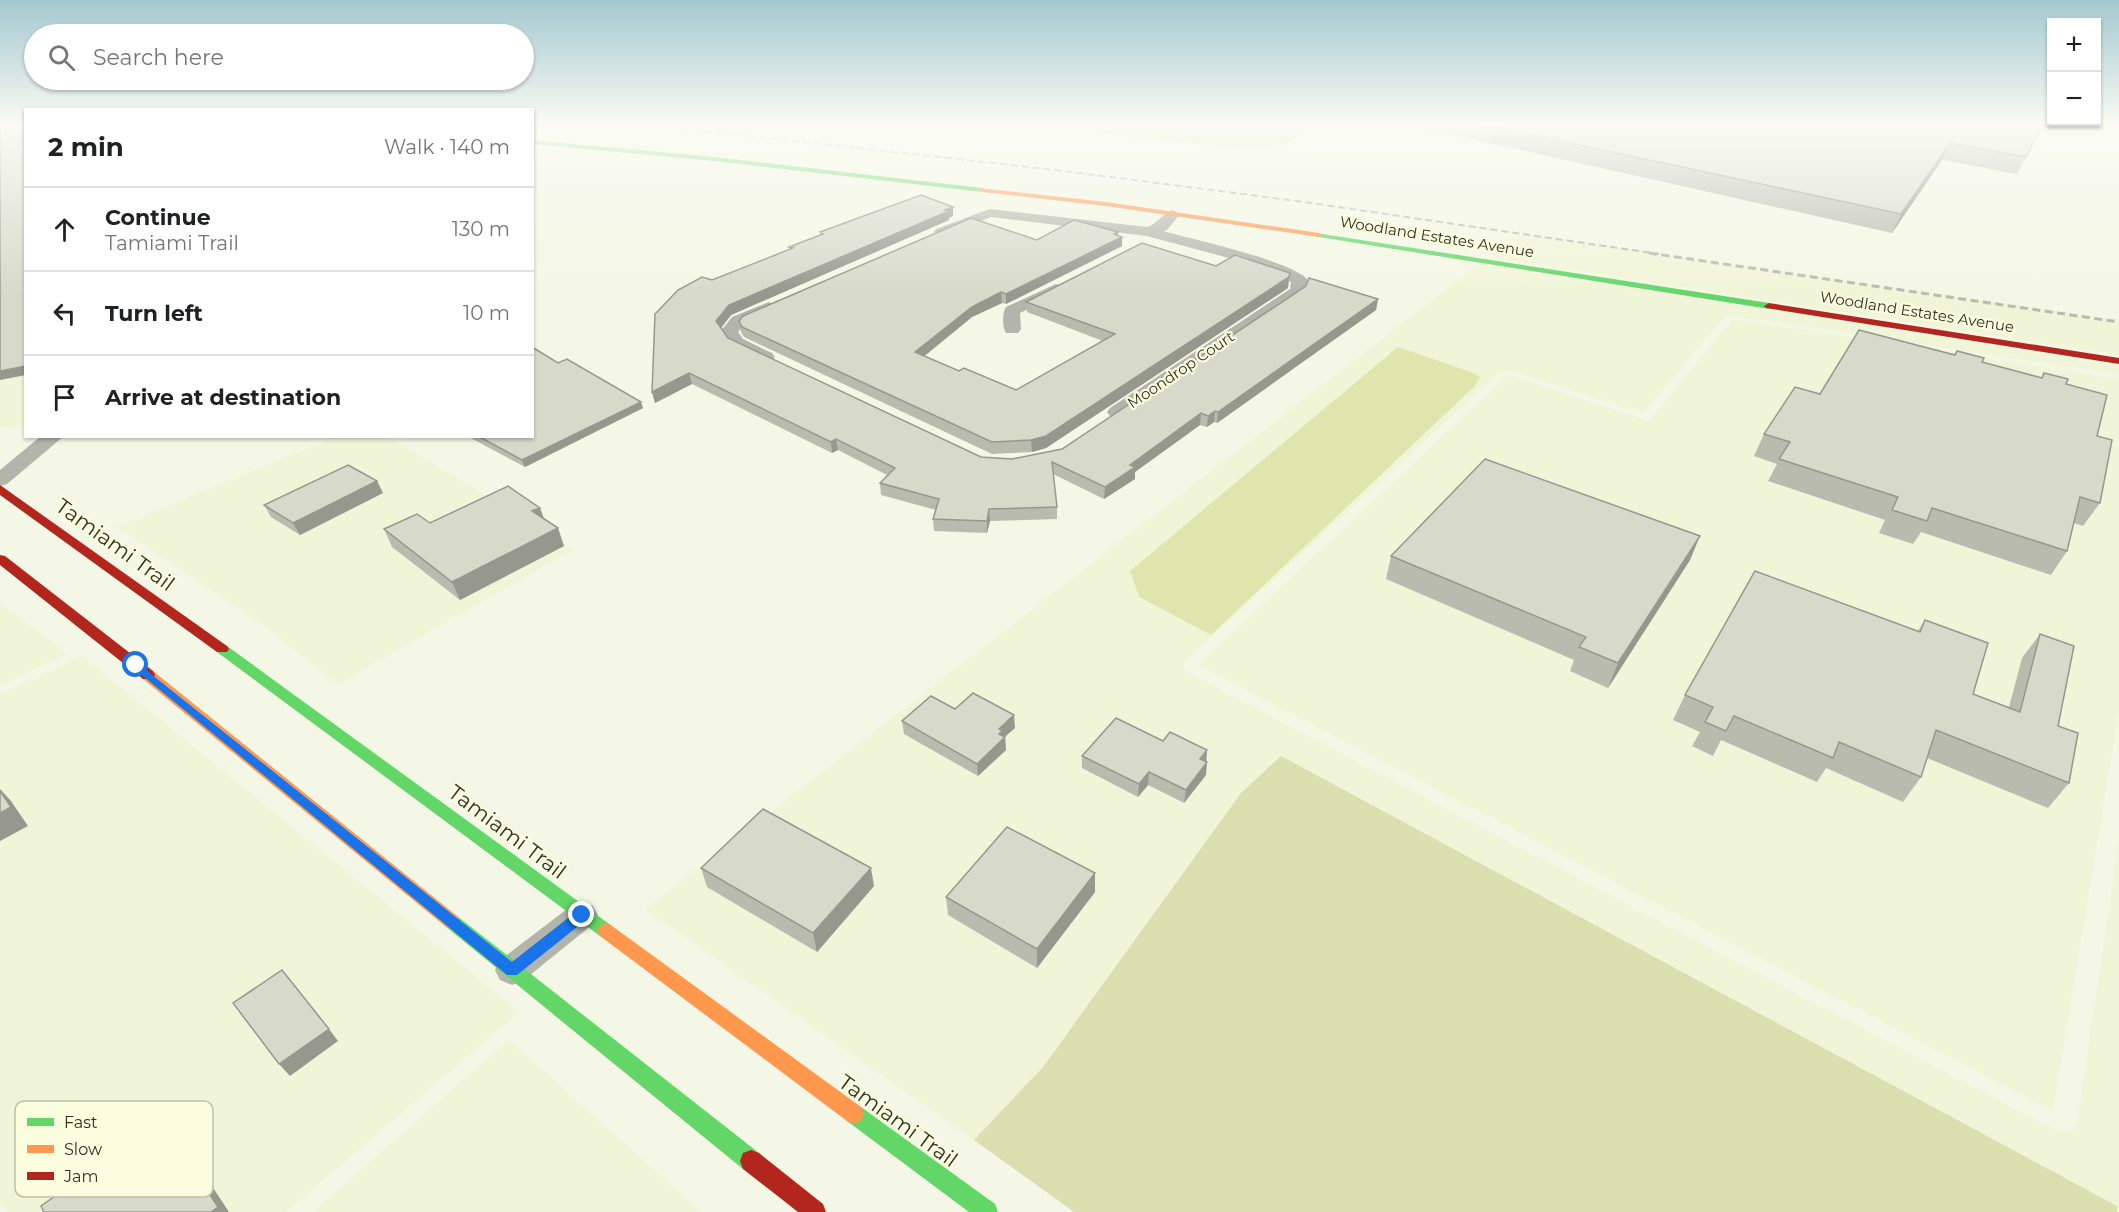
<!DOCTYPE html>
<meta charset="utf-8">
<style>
:root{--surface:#fff;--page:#f2f2f2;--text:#202124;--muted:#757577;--line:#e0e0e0}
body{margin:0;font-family:Montserrat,sans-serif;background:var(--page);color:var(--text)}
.controls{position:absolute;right:18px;top:18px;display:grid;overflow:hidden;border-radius:0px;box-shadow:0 2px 4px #0004}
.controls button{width:54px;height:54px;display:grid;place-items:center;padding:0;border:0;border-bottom:2px solid var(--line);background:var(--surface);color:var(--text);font:30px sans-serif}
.stop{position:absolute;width:18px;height:18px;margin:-14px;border:4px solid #1a73e8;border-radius:50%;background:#fff}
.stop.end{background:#1a73e8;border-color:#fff;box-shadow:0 2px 6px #0008}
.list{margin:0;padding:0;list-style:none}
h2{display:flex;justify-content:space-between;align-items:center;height:78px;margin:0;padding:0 24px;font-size:26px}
h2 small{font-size:20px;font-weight:400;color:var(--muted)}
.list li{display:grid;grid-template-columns:39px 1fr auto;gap:18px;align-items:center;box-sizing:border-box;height:84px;padding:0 24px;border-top:2px solid var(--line)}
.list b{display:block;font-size:22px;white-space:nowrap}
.list p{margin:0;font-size:20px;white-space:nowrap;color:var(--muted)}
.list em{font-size:20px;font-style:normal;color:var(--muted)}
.icon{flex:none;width:33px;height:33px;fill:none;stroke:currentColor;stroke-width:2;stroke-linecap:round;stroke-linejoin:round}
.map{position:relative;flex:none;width:2119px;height:1212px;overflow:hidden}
.search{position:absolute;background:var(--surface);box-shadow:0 2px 4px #0004;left:24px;top:24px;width:510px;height:66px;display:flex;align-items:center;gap:15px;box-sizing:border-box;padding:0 21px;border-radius:33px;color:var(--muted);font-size:22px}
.panel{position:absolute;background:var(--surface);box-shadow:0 2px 4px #0004;left:24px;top:108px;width:510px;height:330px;border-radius:0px}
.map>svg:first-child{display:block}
.built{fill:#f1f5d7;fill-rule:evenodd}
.forest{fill:#dadfaf}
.water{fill:#dfe5ac}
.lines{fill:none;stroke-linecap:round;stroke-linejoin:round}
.street{fill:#b3b4ac;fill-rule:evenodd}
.fast{fill:#63d668;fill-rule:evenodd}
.slow{fill:#ff974d;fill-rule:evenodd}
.jam{fill:#b3261e;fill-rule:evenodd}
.rail-far1{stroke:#b8bbae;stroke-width:2;stroke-dasharray:7 4;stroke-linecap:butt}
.rail{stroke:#b8bbae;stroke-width:3;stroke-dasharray:8 4.5;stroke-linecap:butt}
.wall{fill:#b9bbaf}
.shaded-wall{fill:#96988e}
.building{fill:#d7d9cb;stroke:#96988e;stroke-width:1.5}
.route{fill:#1a73e8}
.labels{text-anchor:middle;stroke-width:4.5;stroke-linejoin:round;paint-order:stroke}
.far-street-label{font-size:15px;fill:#2f3024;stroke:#fafede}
.near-street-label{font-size:21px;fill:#2f3024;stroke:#fafede}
.key{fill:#fafede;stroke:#bdc0a6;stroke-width:1.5}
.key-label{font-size:16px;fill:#2f3024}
</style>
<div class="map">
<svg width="2119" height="1212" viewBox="0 0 2119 1212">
<rect width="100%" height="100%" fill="#f4f7e5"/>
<g class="built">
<polygon points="1518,235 1706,260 2119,320 2119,355 1489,257"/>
<path d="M1479,264L2119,366V374L1728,315L1724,317L1643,413L1513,371H1501L1184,662V668L1189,673L2057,1131H2071L2077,1124L2119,839V1212H2117V1206L1241,793L1043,1067L974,1140L645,909ZM1471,372L1480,378L1211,635L1139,597Z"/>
<polygon points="1733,319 2119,379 2119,711 2053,1111 1198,665 1508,375 1649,421"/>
<polygon points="25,358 25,425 0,428 0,366"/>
<polygon points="334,437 390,437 574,549 338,684 258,621 117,527"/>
<polygon points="0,604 14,613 67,654 0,686"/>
<polygon points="82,656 519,1012 286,1212 6,1212 0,1201 0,694"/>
<polygon points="509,1040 701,1212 313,1212"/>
</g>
<polygon class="forest" points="1281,756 2117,1206 2117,1212 1074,1212 974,1140 1043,1067 1241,793"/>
<g class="water">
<polygon points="1019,125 1323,125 1282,145 1247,149"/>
<polygon points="1398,347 1471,372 1480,377 1475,386 1211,635 1139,597 1130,571"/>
</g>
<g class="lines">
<g class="street">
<path d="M990,209L1147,227C1158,224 1163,212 1173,210L1180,214L1167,230L1163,231C1191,239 1293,261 1308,280L1303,294L1124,416H1110L1107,412L1110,408L1290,289L1291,282L1240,261L1147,236L991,217L946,235H936L934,232L936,229Z"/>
<path d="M1056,284L1062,286L1064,289L1062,292L1020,313L1021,329L1018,333H1006C1002,327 1002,313 1006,307Z"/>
<path d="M769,302L777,307L775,311L744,325L738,332L743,339L772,353L775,357L772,361C753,366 731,347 720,332L732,317Z"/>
<polygon points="41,436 64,436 7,484 0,486 0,470"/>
<polygon points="582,902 593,906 598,915 593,924 524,980 512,985 500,980 495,970 500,960 571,906"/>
</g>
<g class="fast">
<polygon points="532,140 714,157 982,188 986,190 982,192 714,161 532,144"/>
<polygon points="1316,233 1769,303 1774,306 1769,309 1319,237 1316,237"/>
<polygon points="222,644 227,646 612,926 615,931 612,936 606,939 600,936 217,652 215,649"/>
<polygon points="451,913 457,916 759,1153 762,1161 759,1169 751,1172 743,1169 445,926 442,921 445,916"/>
<polygon points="854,1104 861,1107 995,1204 998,1212 969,1212 847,1121 844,1114 847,1107"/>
</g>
<g class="slow">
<polygon points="979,188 1106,202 1319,233 1323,235 1319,237 1106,206 982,192 979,192"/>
<polygon points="148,670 153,671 457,916 460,921 457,926 451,929 445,926 143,679 141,675 143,671"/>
<polygon points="606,923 612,926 861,1107 864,1114 861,1121 854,1124 847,1121 600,936 597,931 600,926"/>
</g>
<g class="jam">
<polygon points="1769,303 2119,358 2119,364 1766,308 1764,306"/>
<polygon points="0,485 227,646 229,649 227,652 217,652 0,495"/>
<polygon points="0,555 5,556 153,671 155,675 153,679 143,679 0,565"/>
<polygon points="751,1150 759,1153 823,1204 826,1212 798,1212 743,1169 740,1161 743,1153"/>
</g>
<polyline class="rail-far1" points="650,125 1056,170 1297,201 1659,254"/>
<polyline class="rail" points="1649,253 2119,322"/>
</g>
<g class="wall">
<polygon points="1413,125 2043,125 2017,174 1942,160 1892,233 1413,126"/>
<polygon points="953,207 953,216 949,218 949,220 731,315 721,328 728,338 981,457 1012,459 1062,449 1378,299 1376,310 1217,423 1214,422 1207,427 1200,425 1135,472 1135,479 1104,499 1053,474 1057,507 1057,519 990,521 987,533 934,531 933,519 936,510 881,495 880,483 887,475 838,450 832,453 692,384 655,403 652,392 712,280 790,250 789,247 820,235 820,232"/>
<polygon points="1118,232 1118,235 1122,246 1006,304 1002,303 972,317 924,356 959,371 1016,390 1103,341 1027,312 1026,302 1216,266 1290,273 1288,288 1046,448 1032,452 992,454 744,337 741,332 739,321 1037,240"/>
<polygon points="1982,362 2041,378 2044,373 2066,384 2097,436 2100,503 2083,526 2074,523 2067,551 2051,575 1921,532 1913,544 1879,533 1885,520 1768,481 1777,464 1754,456 1764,434 1820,394"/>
<polygon points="558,363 643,408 525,467 467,436 532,436"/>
<polygon points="383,493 300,535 271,517 264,505"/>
<polygon points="540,508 544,519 564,546 460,600 392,547 384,529 430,523"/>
<polygon points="1391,556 1690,560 1608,688 1570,671 1574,660 1386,579"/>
<polygon points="1925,620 1973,694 2009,707 2022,658 2040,634 2069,783 2048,808 1927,758 1921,777 1903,802 1826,768 1817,782 1721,740 1713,756 1692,746 1700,732 1673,720 1685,695 1918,631"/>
<polygon points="902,721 1015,728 1005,737 1006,750 978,776 904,734"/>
<polygon points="1163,741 1207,750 1206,775 1184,803 1148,785 1138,797 1082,768 1082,756"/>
<polygon points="701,868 874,886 817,952 707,887"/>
<polygon points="1095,873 1095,892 1037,968 948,915 946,897"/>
</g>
<g class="shaded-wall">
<polygon points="1950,143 1942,160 1892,233 1901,214"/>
<polygon points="953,207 953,216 949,218 949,220 731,315 718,332 716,321 729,305"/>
<polygon points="1118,232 1118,239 1122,237 1122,246 1006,304 1006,294"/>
<polygon points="1289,277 1288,288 1046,448 1032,452 1031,440"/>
<polygon points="1001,292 1002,303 972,317 916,363 915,352 972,307"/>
<polygon points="1378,299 1376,310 1217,423 1218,412"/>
<polygon points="26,366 26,375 0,380 0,371"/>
<polygon points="689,373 692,384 655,403 652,392"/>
<polygon points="641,402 643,408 525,467 522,460"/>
<polygon points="1215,411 1214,422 1207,427 1208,416"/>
<polygon points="1201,413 1200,425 1135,472 1135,479 1104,499 1105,487 1130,465"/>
<polygon points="836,439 838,450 832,453 831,442"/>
<polygon points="377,481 383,493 300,535 293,523"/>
<polygon points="540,508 546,525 532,511"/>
<polygon points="989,509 990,521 987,533 987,521"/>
<polygon points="558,528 564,546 460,600 452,582"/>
<polygon points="1700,536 1690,560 1608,688 1618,663"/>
<polygon points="1014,715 1015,728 1002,739 1005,737 1006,750 978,776 977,764 999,729"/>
<polygon points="1207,750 1206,762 1200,759"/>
<polygon points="1207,762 1206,775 1184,803 1186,790"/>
<polygon points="1149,772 1148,785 1138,797 1139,784"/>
<polygon points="0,789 11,801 28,826 0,841"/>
<polygon points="871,868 874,886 817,952 813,933"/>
<polygon points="1095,873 1095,892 1037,968 1037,949"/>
<polygon points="329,1029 338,1041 290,1076 279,1064"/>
<polygon points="162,1121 181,1139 229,1212 211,1212"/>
</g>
<g class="building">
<polygon points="0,125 26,125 26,366 0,371"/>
<polygon points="1486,125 2043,125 2026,157 1950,143 1901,214"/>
<polygon points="921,195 953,207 945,210 949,211 729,305 716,321 728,338 981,457 1012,459 1062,449 1306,286 1309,278 1378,299 1218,412 1215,411 1208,416 1201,413 1130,465 1135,467 1105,487 1052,462 1057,507 989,509 987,521 933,519 939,499 880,483 895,468 836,439 831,442 689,373 652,392 655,314 678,290 702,277 712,280 793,248 789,247 823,234 820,232"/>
<polygon points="971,218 1037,240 1074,220 1118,232 1114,234 1122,237 1006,294 1001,292 972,307 915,352 959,371 964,368 1016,390 1115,334 1026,302 1142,243 1216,266 1235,255 1290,273 1289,277 1046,436 1031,440 992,442 742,327 739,321 743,316"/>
<polygon points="1859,330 1955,355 1957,351 1984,358 1982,362 2042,378 2044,373 2068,379 2066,384 2107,395 2097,436 2112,440 2100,503 2080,497 2067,551 1932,508 1927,521 1892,510 1898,497 1779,459 1790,442 1764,434 1795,387 1820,394"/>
<polygon points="532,347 558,363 567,359 641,402 522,460 478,436 532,436"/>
<polygon points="1485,459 1700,536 1618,663 1579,647 1586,637 1391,556"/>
<polygon points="348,465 377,481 293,523 264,505"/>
<polygon points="508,486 540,508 532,511 558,528 452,582 384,529 417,514 430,523"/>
<polygon points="1755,571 1920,632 1925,620 1988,643 1973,694 2020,712 2040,634 2074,646 2058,726 2078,733 2069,783 1936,730 1921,777 1839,742 1833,758 1734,716 1726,731 1705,722 1713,707 1685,695"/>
<polygon points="973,693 1014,715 999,729 1002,731 999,734 1005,737 977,764 902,721 931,696 955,709"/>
<polygon points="1116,718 1163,741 1170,732 1207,750 1200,759 1207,762 1186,790 1149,772 1139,784 1082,756"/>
<polygon points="0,791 11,807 0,813"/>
<polygon points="763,809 871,868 813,933 701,868"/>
<polygon points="1007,827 1095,873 1037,949 946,897"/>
<polygon points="282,970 329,1029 279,1064 233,1003"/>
<polygon points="162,1121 218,1207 211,1212 44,1212 41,1206"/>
</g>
<linearGradient id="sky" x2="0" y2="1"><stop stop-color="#a4c8d0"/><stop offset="0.42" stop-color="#fafbf3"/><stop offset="1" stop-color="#fafbf3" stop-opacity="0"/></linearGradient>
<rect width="2119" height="295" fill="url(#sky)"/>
<polygon class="route" points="136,662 512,962 577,911 587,911 588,915 587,919 517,975 507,975 133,668 133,663"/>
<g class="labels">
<g class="far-street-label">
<text transform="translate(1437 237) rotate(9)" y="5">Woodland Estates Avenue</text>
<text transform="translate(1917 312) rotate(9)" y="5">Woodland Estates Avenue</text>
<text transform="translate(1181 370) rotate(-34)" y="5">Moondrop Court</text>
</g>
<g class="near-street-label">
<text transform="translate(115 545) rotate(36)" y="7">Tamiami Trail</text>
<text transform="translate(507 832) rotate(37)" y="7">Tamiami Trail</text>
<text transform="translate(898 1121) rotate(36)" y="7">Tamiami Trail</text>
</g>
</g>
<rect x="15" y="1101" width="198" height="96" rx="9" class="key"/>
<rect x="27" y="1118" width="27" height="8" fill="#63d668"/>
<rect x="27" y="1145" width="27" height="8" fill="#ff974d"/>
<rect x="27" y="1172" width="27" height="8" fill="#b3261e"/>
<g class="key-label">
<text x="64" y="1128">Fast</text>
<text x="64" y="1155">Slow</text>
<text x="64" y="1182">Jam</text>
</g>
</svg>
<div class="controls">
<button>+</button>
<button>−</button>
</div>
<div class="stop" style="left:136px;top:665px"></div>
<div class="stop end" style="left:582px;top:915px"></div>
<div class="search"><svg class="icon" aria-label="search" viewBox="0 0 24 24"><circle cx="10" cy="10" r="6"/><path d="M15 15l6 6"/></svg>Search here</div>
<section class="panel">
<h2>2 min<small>Walk · 140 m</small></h2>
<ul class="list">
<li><svg class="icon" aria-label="ahead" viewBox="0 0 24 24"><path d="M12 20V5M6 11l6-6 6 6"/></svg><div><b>Continue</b><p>Tamiami Trail</p></div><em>130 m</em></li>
<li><svg class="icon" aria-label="left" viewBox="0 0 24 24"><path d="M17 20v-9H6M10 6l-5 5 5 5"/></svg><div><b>Turn left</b></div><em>10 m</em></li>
<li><svg class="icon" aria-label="arrive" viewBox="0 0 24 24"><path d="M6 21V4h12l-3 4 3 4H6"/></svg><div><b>Arrive at destination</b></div></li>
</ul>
</section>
</div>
